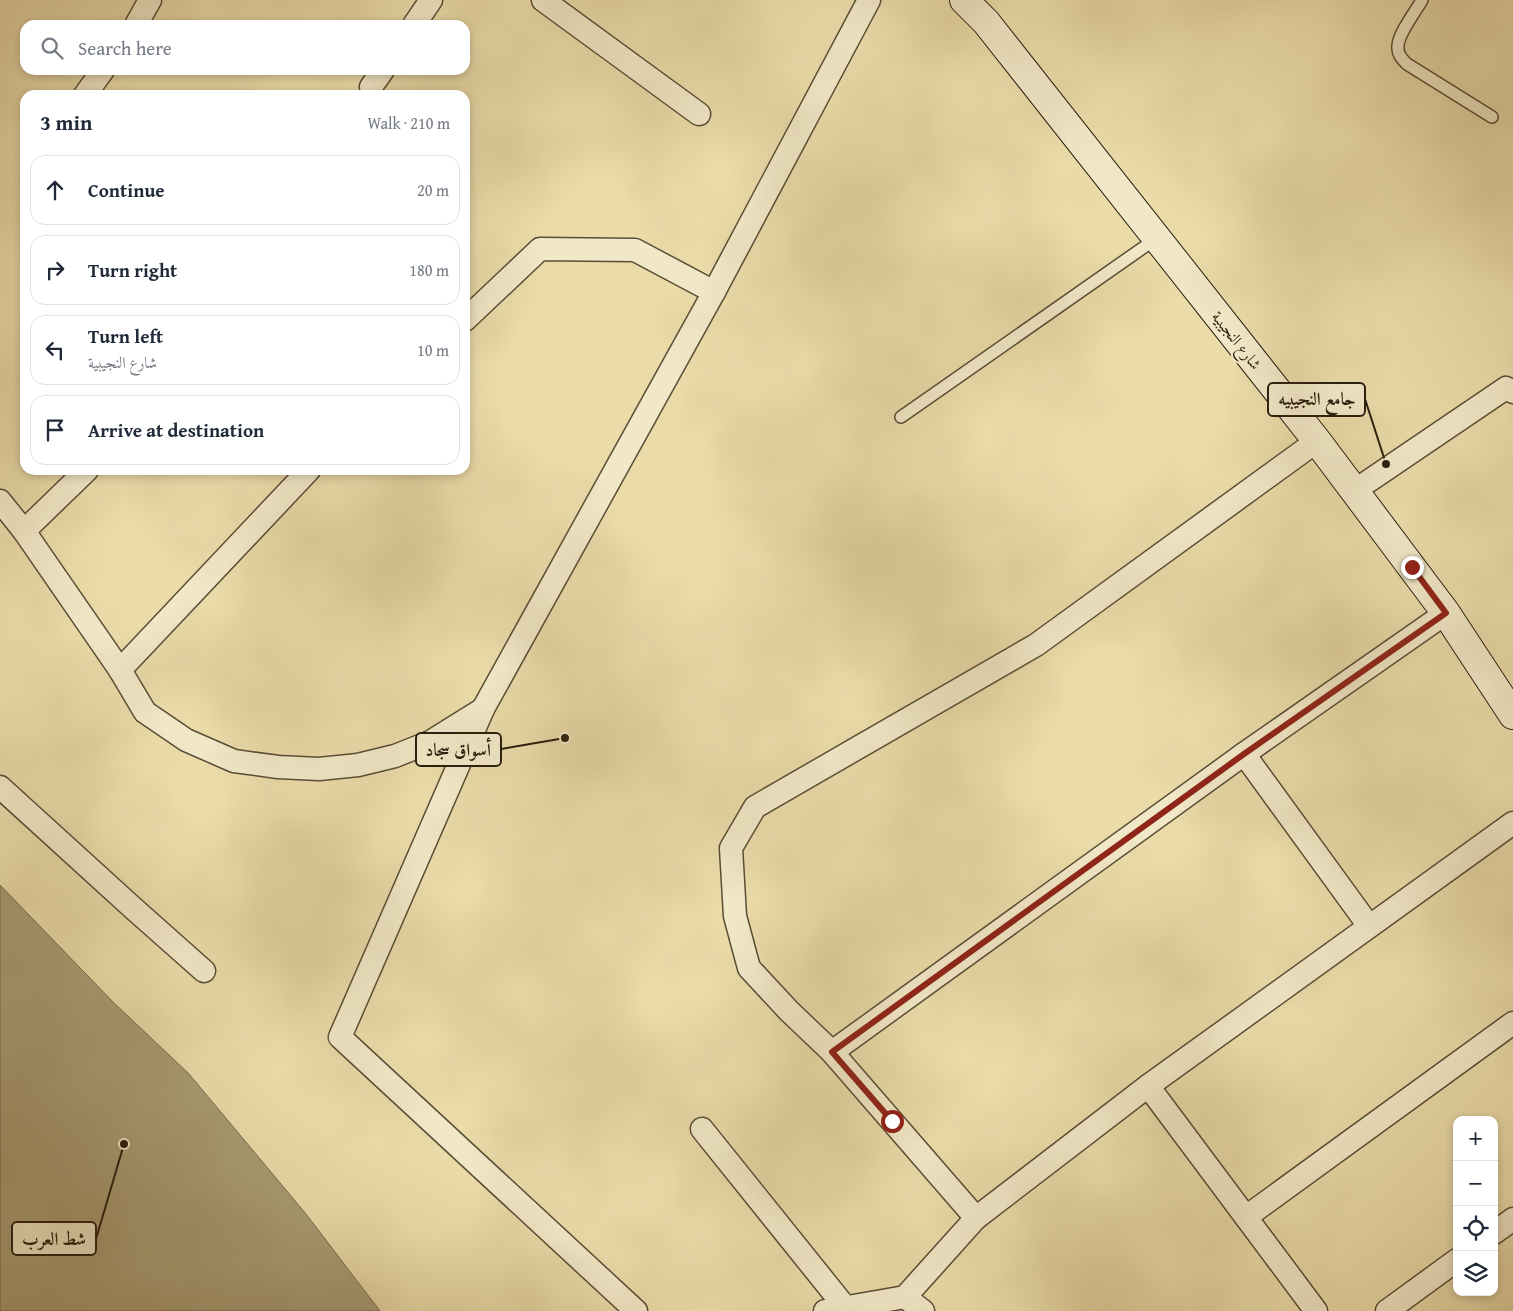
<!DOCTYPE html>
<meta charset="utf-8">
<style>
:root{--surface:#fff;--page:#f6f6f7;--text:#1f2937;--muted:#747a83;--line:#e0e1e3}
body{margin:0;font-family:"Gentium Book Plus",Amiri,serif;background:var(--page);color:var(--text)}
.controls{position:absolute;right:15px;bottom:15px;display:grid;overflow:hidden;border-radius:10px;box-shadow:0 2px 8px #0003}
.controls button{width:45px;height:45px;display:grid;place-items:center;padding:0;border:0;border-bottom:1px solid var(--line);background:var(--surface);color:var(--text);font:25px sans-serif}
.stop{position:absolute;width:15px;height:15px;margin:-11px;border:4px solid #8f2418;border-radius:50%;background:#fff}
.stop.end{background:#8f2418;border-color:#fff;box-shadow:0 1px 5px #0008}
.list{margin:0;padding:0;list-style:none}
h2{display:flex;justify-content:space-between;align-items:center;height:65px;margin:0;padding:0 20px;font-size:21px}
h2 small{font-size:16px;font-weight:400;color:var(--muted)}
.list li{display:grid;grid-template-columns:32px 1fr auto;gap:15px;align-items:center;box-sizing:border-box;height:70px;margin:0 10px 10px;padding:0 10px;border:1px solid var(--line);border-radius:15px}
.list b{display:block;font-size:19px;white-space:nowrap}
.list p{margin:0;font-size:16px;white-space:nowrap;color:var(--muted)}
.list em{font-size:16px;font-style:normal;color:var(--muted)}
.icon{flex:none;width:28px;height:28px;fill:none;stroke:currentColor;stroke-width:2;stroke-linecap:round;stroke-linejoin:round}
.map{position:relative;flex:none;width:1513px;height:1311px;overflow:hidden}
.search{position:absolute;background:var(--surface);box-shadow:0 2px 8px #0003;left:20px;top:20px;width:450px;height:55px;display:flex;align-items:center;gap:12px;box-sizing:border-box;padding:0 18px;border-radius:15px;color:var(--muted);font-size:19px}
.panel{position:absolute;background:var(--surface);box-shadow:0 2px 8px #0003;left:20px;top:90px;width:450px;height:385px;border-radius:15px}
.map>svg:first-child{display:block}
.water{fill:#a89b74;stroke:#75694b}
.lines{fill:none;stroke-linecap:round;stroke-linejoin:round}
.lane-casing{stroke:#594d35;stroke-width:14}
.street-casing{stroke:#594d35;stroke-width:25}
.secondary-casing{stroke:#291e0e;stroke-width:30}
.lane{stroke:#f1e8c7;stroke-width:11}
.street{stroke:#f1e8c7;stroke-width:22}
.secondary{stroke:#f1e8c7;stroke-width:28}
.route{stroke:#8f2418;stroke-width:6}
.labels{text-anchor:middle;stroke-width:4;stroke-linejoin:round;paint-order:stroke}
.street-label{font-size:16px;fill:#291e0e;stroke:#f1e8c7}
.leader{fill:none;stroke:#291e0e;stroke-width:2}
.callout-dot{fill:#291e0e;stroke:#f1e8c7;stroke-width:2}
.callout{fill:#f1e8c7;stroke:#291e0e;stroke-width:2}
.callout-label{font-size:18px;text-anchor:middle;font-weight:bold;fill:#291e0e}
</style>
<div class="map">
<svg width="1513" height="1311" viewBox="0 0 1513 1311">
<rect width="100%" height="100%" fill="#eadba9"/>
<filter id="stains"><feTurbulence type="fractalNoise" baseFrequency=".004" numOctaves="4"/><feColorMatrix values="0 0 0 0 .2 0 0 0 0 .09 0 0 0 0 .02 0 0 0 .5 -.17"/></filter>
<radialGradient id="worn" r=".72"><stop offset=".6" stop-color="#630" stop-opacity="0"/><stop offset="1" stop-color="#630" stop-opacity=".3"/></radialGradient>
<polygon class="water" points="0,885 113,1002 189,1074 306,1214 380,1311 0,1311"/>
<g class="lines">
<g class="lane-casing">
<g id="lane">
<path d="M1422,0C1416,11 1398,34 1398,46C1397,54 1402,59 1407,64L1492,117"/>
<polyline points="901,417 1157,238"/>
</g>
</g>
<g class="street-casing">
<g id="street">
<polyline points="543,0 699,114"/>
<polyline points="136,25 150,0"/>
<polyline points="414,25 431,0"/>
<polyline points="371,87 383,70"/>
<polyline points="85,95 103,70"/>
<polyline points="465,320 540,249 635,250 714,292"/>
<polyline points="1354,491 1506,388 1513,392"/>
<polyline points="0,501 24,531 120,670 145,712 186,740 234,761 278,767 319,769 358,765 395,756 430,742 483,709"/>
<polyline points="24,531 87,470"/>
<polyline points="120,670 309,470"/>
<polyline points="1244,754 1369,926"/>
<polyline points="0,787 133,908 204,971"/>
<polyline points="832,1052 1244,754 1446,613"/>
<polyline points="1148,1086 1316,1311"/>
<polyline points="702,1129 845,1307"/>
<polyline points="1246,1217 1513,1023"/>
<polyline points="976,1218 832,1052 789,1011 749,968 735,916 731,848 755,807 1036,645 1317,441"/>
<polyline points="1494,1233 1513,1219"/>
<polyline points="905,1297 923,1311"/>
<polyline points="636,1311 340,1037 483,709 714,292 869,0"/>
<polyline points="825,1311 905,1297 976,1218 1148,1086 1513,823"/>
<polyline points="1387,1311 1457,1260"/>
</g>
</g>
<g class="secondary-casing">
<polyline id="secondary" points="964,0 986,22 1317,441 1446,613 1513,715"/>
</g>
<use href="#lane" class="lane"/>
<use href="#street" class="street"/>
<use href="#secondary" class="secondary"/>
</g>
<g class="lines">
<polyline class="route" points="892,1121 832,1052 1244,754 1446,613 1412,567"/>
</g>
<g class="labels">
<g class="street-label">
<text transform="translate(1237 340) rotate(52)" y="6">شارع النجيبية</text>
</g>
</g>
<path class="leader" d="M1386 464L1365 399M565 738L501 749M124 1144L96 1239"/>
<g class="callout-dot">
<circle cx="1386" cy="464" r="5"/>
<circle cx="565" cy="738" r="5"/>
<circle cx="124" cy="1144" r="5"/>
</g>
<g class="callout">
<rect x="1268" y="383" width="97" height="33" rx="5"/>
<rect x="416" y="733" width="85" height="33" rx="5"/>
<rect x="12" y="1222" width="84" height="33" rx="5"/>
</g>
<g class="callout-label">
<text x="1317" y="405">جامع النجيبيه</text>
<text x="458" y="756">أسواق سجاد</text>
<text x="54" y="1245">شط العرب</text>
</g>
<rect width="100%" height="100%" filter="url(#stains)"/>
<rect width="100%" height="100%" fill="url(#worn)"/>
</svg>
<div class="controls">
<button>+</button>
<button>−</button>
<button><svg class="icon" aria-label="locate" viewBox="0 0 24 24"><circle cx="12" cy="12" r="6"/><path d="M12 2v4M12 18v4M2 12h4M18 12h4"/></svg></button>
<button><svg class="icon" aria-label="layers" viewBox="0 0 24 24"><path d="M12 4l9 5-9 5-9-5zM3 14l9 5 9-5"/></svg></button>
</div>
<div class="stop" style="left:892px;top:1121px"></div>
<div class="stop end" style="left:1412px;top:567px"></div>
<div class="search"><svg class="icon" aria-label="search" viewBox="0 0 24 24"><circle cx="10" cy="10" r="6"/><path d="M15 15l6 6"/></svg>Search here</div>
<section class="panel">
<h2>3 min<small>Walk · 210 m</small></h2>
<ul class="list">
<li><svg class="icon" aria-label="ahead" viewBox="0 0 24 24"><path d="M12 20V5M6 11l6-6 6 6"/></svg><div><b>Continue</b></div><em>20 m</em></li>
<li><svg class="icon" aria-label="right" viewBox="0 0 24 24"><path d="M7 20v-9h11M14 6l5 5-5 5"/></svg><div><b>Turn right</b></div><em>180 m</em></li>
<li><svg class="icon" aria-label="left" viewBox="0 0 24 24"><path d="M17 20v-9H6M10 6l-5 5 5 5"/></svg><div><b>Turn left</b><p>شارع النجيبية</p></div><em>10 m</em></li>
<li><svg class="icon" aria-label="arrive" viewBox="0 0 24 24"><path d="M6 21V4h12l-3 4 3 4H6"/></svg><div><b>Arrive at destination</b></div></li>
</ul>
</section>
</div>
